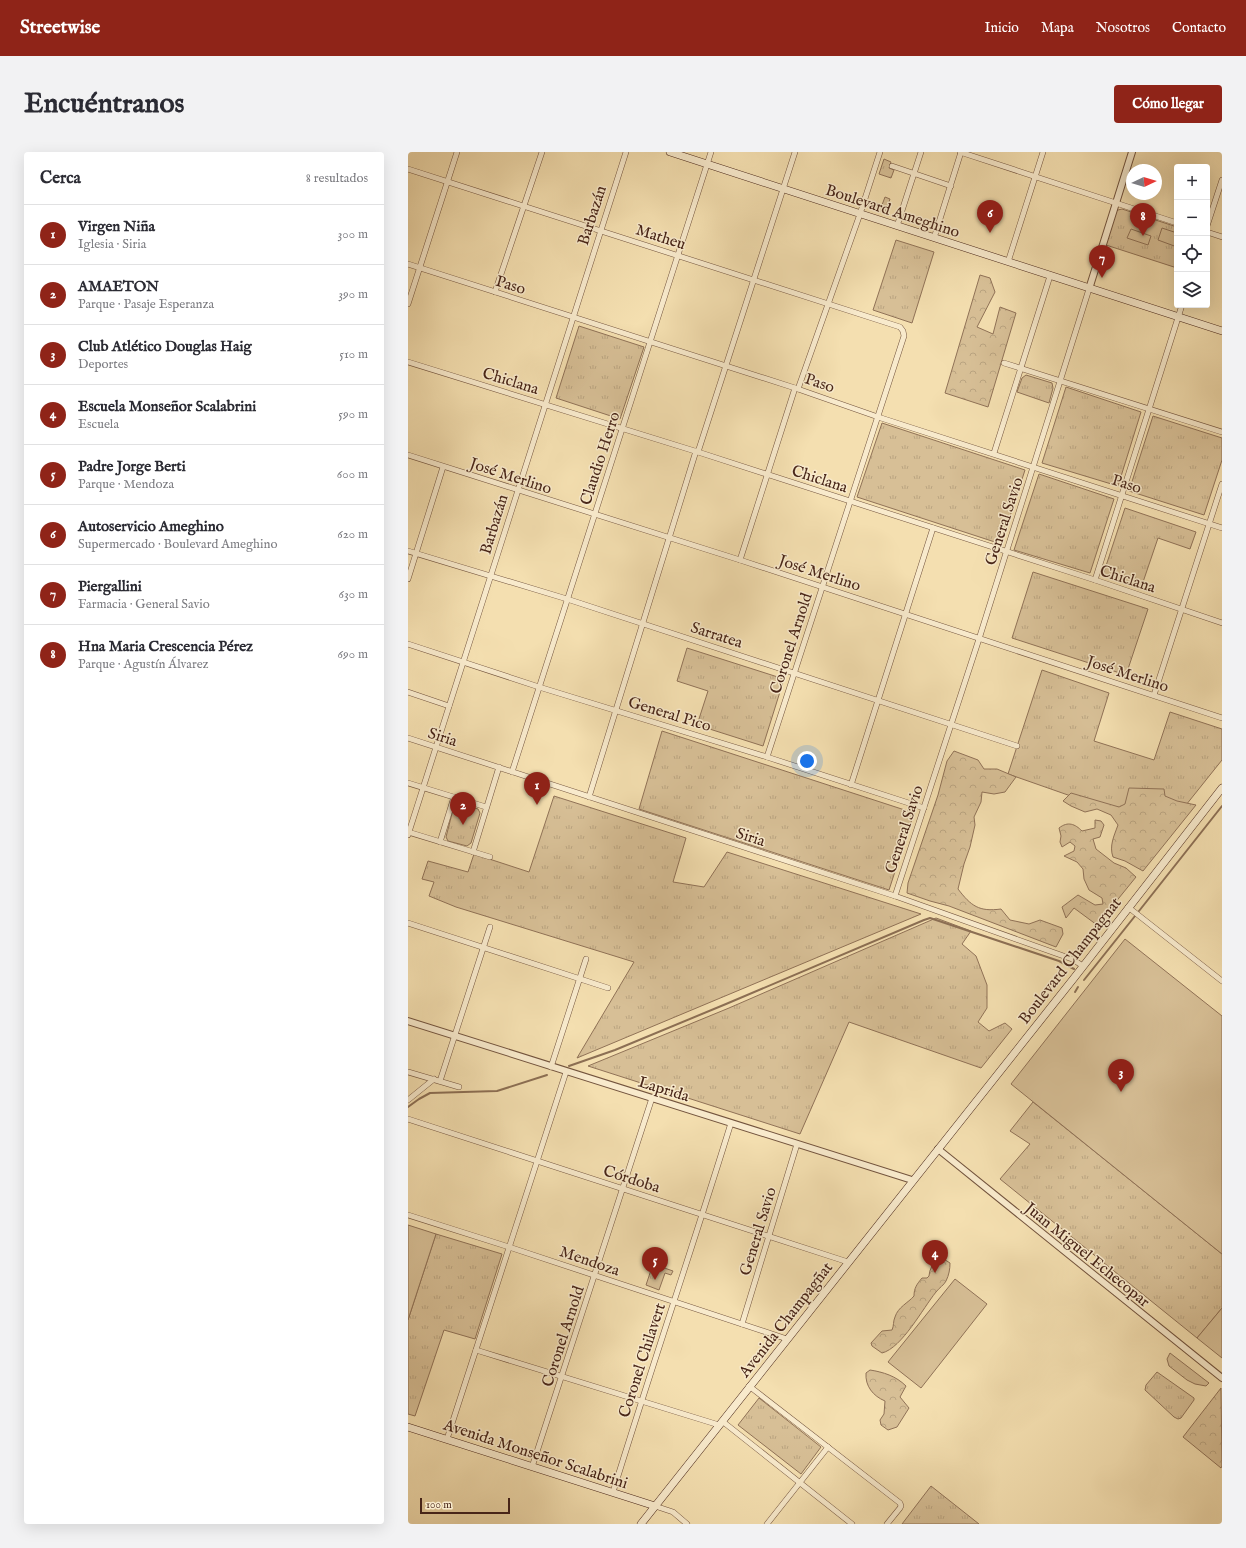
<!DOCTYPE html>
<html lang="es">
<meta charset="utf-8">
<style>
:root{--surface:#fff;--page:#f2f2f3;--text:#2b2b33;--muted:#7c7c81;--line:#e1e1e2;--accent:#8f2418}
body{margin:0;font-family:"IM FELL English",serif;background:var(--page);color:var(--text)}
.controls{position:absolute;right:12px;top:12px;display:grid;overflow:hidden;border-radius:4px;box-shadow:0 4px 16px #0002}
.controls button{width:36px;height:36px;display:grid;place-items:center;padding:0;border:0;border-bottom:1px solid var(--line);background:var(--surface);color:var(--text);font:20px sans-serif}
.compass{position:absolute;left:718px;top:12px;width:36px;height:36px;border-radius:50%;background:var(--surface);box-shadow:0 4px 16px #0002;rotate:86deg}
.scale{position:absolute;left:12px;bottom:10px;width:90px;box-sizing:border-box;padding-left:4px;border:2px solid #482518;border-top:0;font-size:11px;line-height:14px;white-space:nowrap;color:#482518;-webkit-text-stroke:3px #f8eacc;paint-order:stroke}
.you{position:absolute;left:399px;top:609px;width:14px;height:14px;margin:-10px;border:3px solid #fff;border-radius:50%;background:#1a73e8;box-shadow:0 0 0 6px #1a73e833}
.badge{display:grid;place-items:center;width:26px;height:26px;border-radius:50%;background:var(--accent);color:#fff;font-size:13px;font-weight:700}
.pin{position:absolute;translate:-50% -33px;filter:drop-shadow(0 1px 2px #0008)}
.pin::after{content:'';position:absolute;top:21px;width:14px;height:12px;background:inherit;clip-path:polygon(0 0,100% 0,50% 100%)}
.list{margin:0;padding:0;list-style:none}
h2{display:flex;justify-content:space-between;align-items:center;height:52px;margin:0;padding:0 16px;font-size:17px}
h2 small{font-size:13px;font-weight:400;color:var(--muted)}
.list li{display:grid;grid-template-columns:26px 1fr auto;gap:12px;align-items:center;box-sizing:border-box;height:60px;padding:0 16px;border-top:1px solid var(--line)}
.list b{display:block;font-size:15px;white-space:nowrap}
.list p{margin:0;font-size:13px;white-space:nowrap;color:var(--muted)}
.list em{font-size:13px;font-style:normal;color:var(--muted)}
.icon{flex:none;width:22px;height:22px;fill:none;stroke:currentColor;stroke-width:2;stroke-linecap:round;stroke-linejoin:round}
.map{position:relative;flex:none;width:814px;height:1372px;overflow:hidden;border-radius:4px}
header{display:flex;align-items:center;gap:24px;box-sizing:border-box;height:56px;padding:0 20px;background:var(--accent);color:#fff}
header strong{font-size:19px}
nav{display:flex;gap:22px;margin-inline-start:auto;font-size:14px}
.intro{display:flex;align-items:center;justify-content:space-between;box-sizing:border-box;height:96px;padding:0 24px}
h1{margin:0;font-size:28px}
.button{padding:10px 18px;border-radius:4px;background:var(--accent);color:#fff;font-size:14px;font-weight:700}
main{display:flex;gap:24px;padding:0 24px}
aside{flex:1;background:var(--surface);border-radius:4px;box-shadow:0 4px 16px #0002}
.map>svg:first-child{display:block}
.grass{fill:url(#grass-tufts);stroke:#907257}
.forest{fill:url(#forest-crowns);stroke:#907257}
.pitch{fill:#d7bf96;stroke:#907257}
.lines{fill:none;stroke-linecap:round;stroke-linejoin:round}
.stream{stroke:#8c6f54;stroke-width:2}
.minor-casing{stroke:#73543e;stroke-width:6}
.tertiary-casing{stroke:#73543e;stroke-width:8}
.secondary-casing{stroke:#482518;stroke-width:8}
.minor{stroke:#f8eacc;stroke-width:5}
.tertiary{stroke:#f8eacc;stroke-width:6}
.secondary{stroke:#f8eacc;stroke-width:7}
.labels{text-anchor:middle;stroke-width:3;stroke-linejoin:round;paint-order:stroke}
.street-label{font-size:16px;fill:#482518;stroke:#f8eacc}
</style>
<header>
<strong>Streetwise</strong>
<nav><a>Inicio</a><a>Mapa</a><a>Nosotros</a><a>Contacto</a></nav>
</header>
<div class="intro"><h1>Encuéntranos</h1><a class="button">Cómo llegar</a></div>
<main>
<aside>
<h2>Cerca<small>8 resultados</small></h2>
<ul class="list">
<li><span class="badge">1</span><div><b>Virgen Niña</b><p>Iglesia · Siria</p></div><em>300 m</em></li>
<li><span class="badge">2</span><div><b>AMAETON</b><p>Parque · Pasaje Esperanza</p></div><em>390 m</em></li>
<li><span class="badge">3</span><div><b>Club Atlético Douglas Haig</b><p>Deportes</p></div><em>510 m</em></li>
<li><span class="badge">4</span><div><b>Escuela Monseñor Scalabrini</b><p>Escuela</p></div><em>590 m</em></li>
<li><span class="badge">5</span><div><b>Padre Jorge Berti</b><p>Parque · Mendoza</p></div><em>600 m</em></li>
<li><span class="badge">6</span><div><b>Autoservicio Ameghino</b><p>Supermercado · Boulevard Ameghino</p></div><em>620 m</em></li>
<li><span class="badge">7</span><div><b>Piergallini</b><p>Farmacia · General Savio</p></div><em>630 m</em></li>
<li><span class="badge">8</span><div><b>Hna Maria Crescencia Pérez</b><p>Parque · Agustín Álvarez</p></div><em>690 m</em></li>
</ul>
</aside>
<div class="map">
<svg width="814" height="1372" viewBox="0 0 814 1372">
<defs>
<pattern id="grass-tufts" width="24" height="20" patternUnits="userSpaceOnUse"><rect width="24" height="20" fill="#d7bf96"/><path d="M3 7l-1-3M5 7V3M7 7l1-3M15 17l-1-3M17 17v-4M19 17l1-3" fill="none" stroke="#baa481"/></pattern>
<pattern id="forest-crowns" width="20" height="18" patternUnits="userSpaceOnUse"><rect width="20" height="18" fill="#d7bf96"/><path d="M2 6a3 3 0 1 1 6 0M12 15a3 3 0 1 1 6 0" fill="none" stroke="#baa481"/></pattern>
</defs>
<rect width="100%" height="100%" fill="#f4dfb0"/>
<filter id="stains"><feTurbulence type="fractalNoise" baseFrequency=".005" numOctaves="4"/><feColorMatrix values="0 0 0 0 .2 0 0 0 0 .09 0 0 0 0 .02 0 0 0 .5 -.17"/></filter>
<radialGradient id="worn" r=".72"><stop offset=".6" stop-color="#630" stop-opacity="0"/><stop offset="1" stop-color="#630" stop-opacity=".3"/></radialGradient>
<g class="grass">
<polygon points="476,7 483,10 481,16 486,18 483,26 471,22"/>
<polygon points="477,45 482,47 477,61 460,55 462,49 474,53"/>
<polygon points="714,57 769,75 769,116 698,93 708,60 710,58"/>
<polygon points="488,88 526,100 504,171 465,158"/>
<polygon points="171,174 236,195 212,267 148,246"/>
<polygon points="618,223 644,231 645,236 641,251 609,240 614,226"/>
<polygon points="658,235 733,260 710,334 634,311"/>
<polygon points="745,264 814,286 814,308 796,363 721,339"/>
<polygon points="474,271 617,318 593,392 449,345"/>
<polygon points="631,322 706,347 682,421 606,398"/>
<polygon points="717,356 788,380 782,397 750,386 733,436 695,423"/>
<polygon points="625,420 740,457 718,523 604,486"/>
<polygon points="279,496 376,527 355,594 289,573 300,539 269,529"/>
<polygon points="634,518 701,541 686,589 746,608 762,560 814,577 814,608 778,653 717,663 600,622"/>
<polygon points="254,579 506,661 481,738 231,657"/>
<polygon points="146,644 278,686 265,730 296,735 319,700 513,762 169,906 226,810 48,755 21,744 26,730 14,727 20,709 60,720 66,702 121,720"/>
<polygon points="50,651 70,657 72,661 63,691 59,694 40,689 38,685 46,654"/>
<polygon points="528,766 563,779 554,792 568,804 579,833 579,856 570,870 581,879 597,871 604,877 573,916 441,870 392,982 180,914 321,856"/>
<polygon points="625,950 814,1102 814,1156 789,1186 592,1027 622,992 602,979"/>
<polygon points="28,1082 94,1102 67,1187 36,1178 7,1264 0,1262 0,1168"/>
<polygon points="245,1112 265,1119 263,1123 257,1121 251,1138 238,1133"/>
<polygon points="762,1201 801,1231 798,1234 787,1232 779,1228 761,1214 759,1207"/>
<polygon points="749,1220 786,1246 786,1248 773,1266 770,1267 766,1265 737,1238 738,1233"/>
<polygon points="351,1246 413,1295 393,1322 330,1273"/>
<polygon points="523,1334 571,1372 494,1372"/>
</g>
<g class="forest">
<polygon points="572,123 582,126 587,140 569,175 585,182 592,155 608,161 580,255 537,241"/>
<path d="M546,599L570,608L576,617H589L608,625L597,640L586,642L574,640L573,650L566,665L567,673L562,695L556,712L550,737C563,754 571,760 593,757L602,768L621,772L632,768L654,776L655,782L648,795L541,754L522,749L499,741L500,731L530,643L539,609Z"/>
<path d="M721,636L756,637L757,644L769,649L788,653L735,719L717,709L705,705C701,694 706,684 710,673L703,663L689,657L677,660L663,654L655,649L663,641L711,655L717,652Z"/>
<path d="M687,668L693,669L696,673L692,685L685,687L688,697L706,711L718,716L728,725L689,773L666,756L658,766L654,755L670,743L687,753L695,752L694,746L681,738L676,727L675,717L669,710L656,704L666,699L667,694L662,690L654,695L652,690L653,684L651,676C660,669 667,672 674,679L687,676Z"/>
<path d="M531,1104L542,1111C542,1117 541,1123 538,1129C536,1133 531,1136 528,1140C515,1156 494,1196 474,1201L464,1194L463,1191L474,1179L484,1178C486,1174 485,1169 487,1165C490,1155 500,1151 506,1144C506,1136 509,1132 514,1126H519L521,1124C521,1117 526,1113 526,1106Z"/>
<path d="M462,1218C475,1220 488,1224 498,1234L492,1245L501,1256L489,1275L480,1278L473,1273L472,1268L476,1262L477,1249C465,1244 457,1234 458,1221Z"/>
<polygon points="813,1236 814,1314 813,1316 775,1285"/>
</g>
<g class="pitch">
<polygon points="754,76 769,81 769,95 750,88"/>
<polygon points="723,77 743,84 740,93 719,86"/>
<polygon points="717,787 814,864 814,1102 603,932"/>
<polygon points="0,1073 28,1082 0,1168"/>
<polygon points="547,1127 579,1152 513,1236 480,1210"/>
<polygon points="814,1156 814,1206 789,1186"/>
</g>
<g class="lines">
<g class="stream">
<polyline points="731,759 814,654"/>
<polyline points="676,828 727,764"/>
<polyline points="667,840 670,835"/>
<polyline points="161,914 207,898 318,852 516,768 522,766 651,809 666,817"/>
<polyline points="0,955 11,947 22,941 89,939 139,923"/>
</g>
<g class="minor-casing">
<g id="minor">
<polyline points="552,0 769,71"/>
<polyline points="484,14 543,34"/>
<polyline points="0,17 492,175 495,179 496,184 359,605"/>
<polyline points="489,74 513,0"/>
<polyline points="799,74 814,28"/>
<polyline points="799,80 814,85"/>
<polyline points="526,86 553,0"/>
<polyline points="600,110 635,0"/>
<polyline points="0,112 387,236 470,265 814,376"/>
<polyline points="87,140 134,0"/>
<polyline points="0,152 49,0"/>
<polyline points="0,210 290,300 687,428 814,471"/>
<polyline points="596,211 814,280"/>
<polyline points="390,237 452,62 472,0"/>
<polyline points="290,300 387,0"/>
<polyline points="586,301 642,124"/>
<polyline points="0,303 332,408 814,566"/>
<polyline points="0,399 159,447 609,594"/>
<polyline points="332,408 387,236"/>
<polyline points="0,427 35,315"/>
<polyline points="687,428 774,153"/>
<polyline points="0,492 131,535 359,605 516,656"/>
<polyline points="0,540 41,554"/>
<polyline points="746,543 814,332"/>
<polyline points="0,586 487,744 664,807 675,814"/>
<polyline points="104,620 303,0"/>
<polyline points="0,631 78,655"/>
<polyline points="443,633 525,376"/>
<polyline points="181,645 288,299"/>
<polyline points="0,680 82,705"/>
<polyline points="0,683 218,0"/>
<polyline points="32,690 46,645"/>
<polyline points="65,700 91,615"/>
<polyline points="487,744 571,487 681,137"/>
<polyline points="720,755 814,829"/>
<polyline points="0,771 200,836"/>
<polyline points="143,915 178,807"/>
<polyline points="0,920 51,935"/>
<polyline points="32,929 82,775"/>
<polyline points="0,948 26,927"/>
<polyline points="0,967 440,1110"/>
<polyline points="0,1063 101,1095 379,1187"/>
<polyline points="334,1172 389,992"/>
<polyline points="68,1198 311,1273"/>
<polyline points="341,1234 492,1351 493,1354 492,1356 479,1372"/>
<polyline points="314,1269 444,1372"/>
<polyline points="39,1287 158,920"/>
<polyline points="124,1315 244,946"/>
<path d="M205,1340C243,1217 285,1094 323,971"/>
<polyline points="247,1354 265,1360 279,1372"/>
<polyline points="359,1372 420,1295"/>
</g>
</g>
<g class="tertiary-casing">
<g id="tertiary">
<polyline points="681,137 724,0"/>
<polyline points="0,869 504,1028"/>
<polyline points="530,997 814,1226"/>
</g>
</g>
<g class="secondary-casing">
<g id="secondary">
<polyline points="262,0 814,179"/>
<polyline points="0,1275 247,1354"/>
<polyline points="233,1372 666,826 814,636"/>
</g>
</g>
<use href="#minor" class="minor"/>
<use href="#tertiary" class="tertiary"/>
<use href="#secondary" class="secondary"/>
</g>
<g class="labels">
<g class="street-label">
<text transform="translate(485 58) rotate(18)" y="6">Boulevard Ameghino</text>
<text transform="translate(183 63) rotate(-72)" y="6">Barbazán</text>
<text transform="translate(253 84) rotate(18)" y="6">Matheu</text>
<text transform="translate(103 132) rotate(17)" y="6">Paso</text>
<text transform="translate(103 228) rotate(17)" y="6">Chiclana</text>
<text transform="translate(412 230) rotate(19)" y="6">Paso</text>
<text transform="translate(191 306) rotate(-72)" y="6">Claudio Herro</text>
<text transform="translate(103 323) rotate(18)" y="6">José Merlino</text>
<text transform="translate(412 326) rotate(18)" y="6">Chiclana</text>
<text transform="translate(719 331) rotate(18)" y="6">Paso</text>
<text transform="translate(595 369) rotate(-72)" y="6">General Savio</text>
<text transform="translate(85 372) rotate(-73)" y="6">Barbazán</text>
<text transform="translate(412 420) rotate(18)" y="6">José Merlino</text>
<text transform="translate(720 426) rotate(18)" y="6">Chiclana</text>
<text transform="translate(309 482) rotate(18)" y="6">Sarratea</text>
<text transform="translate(382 491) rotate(-72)" y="6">Coronel Arnold</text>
<text transform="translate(720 521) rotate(18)" y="6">José Merlino</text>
<text transform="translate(262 561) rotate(17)" y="6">General Pico</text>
<text transform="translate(35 584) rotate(18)" y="6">Siria</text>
<text transform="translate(495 677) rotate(-72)" y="6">General Savio</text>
<text transform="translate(343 684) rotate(18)" y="6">Siria</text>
<text transform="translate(661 808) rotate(-52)" y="6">Boulevard Champagnat</text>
<text transform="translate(256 936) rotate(17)" y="6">Laprida</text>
<text transform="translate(224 1026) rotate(18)" y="6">Córdoba</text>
<text transform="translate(349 1079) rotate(-73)" y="6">General Savio</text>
<text transform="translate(680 1102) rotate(39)" y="6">Juan Miguel Echecopar</text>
<text transform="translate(182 1108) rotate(19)" y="6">Mendoza</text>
<text transform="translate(377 1167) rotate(-52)" y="6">Avenida Champagñat</text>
<text transform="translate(154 1184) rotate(-72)" y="6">Coronel Arnold</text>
<text transform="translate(233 1208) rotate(-72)" y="6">Coronel Chilavert</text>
<text transform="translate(128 1301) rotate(18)" y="6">Avenida Monseñor Scalabrini</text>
</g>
</g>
<rect width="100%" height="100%" filter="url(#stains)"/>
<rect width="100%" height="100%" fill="url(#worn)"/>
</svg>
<div class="controls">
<button>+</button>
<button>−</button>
<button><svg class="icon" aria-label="locate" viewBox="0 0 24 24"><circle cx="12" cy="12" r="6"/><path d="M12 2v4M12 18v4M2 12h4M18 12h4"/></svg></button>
<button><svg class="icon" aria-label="layers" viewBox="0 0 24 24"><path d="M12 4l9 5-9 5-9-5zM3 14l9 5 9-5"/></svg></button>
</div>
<svg class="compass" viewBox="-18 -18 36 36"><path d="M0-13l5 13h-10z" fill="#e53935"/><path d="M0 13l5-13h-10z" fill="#7c7c81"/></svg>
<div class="scale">100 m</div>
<div class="you"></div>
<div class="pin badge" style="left:129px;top:653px">1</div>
<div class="pin badge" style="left:55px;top:673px">2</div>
<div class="pin badge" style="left:713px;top:940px">3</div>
<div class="pin badge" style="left:527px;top:1121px">4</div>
<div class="pin badge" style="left:247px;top:1128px">5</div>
<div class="pin badge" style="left:582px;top:81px">6</div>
<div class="pin badge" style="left:694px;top:126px">7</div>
<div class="pin badge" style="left:735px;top:84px">8</div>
</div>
</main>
